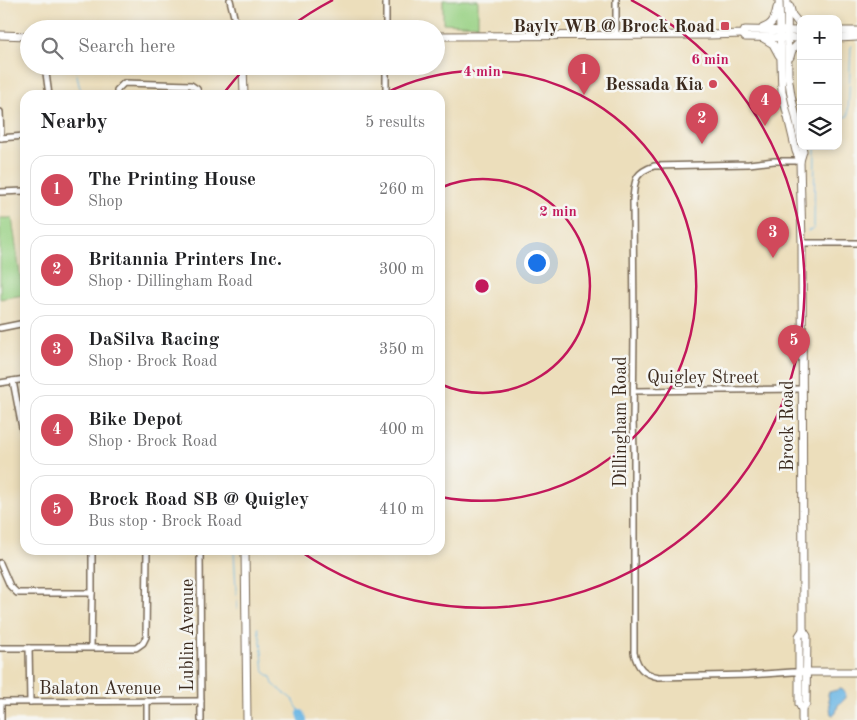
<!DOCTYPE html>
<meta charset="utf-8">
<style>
:root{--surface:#fff;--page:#f6f6f6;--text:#202124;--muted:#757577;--line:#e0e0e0;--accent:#d1495b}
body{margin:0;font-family:"Old Standard TT",serif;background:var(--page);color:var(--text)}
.controls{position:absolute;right:15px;top:15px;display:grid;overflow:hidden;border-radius:10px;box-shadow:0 2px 8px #0003}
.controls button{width:45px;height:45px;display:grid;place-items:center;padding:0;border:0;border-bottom:1px solid var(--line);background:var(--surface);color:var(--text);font:25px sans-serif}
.you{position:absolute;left:536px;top:262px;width:18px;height:18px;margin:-12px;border:4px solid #fff;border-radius:50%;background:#1a73e8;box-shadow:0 0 0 8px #1a73e833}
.badge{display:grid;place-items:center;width:32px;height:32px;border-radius:50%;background:var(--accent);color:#fff;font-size:16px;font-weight:700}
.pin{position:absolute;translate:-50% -41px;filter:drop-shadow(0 1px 2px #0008)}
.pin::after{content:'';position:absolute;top:26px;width:18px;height:15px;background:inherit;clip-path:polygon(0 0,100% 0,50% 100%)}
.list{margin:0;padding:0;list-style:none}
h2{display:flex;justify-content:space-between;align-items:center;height:65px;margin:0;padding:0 20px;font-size:21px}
h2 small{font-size:16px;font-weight:400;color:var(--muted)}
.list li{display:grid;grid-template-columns:32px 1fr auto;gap:15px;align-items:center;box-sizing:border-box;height:70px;margin:0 10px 10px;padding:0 10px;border:1px solid var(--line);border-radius:15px}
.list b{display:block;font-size:19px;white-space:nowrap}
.list p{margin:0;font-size:16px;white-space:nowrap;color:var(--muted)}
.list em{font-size:16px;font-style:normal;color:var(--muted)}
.icon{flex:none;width:28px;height:28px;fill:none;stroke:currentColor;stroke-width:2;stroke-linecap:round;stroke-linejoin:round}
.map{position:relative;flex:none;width:857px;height:720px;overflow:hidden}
.search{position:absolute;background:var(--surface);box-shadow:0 2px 8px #0003;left:20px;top:20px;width:425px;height:55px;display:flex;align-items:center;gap:12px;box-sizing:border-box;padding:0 18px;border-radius:28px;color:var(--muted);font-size:19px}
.panel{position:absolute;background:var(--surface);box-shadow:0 2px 8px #0003;left:20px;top:90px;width:425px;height:465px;border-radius:15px}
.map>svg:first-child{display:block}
.green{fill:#99d184;stroke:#6a7e51}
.water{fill:#6bb6e4;stroke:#537081}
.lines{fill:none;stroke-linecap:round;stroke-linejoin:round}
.stream{stroke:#6bb6e4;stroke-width:1}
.river{stroke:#6bb6e4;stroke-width:8}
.street-casing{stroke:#796955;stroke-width:8}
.secondary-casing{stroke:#796955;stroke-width:9}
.street{stroke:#fff;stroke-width:5}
.secondary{stroke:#fff;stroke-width:7}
.ring{fill:none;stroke:#c2185b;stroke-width:2.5}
.poi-dot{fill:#d1495b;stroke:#f6f6f2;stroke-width:2}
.labels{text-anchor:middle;stroke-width:5;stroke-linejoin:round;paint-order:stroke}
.poi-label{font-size:18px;font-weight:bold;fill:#3b2a1e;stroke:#f6f6f2;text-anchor:end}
.street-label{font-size:18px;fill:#3b2a1e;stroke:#f6f6f2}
.centre{fill:#c2185b;stroke:#f6f6f2;stroke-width:2.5}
.ring-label{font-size:15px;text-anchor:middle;font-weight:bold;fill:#c2185b;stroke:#f6f6f2;stroke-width:5;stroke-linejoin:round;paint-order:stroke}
</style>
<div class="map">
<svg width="857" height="720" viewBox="0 0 857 720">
<rect width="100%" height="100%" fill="#f6f6f2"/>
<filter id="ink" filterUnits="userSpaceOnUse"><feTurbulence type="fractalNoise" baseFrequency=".02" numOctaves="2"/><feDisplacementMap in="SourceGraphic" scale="10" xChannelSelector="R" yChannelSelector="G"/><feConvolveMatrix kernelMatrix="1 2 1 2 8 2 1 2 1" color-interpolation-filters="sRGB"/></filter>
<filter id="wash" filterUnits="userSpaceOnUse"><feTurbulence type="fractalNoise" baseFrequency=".0096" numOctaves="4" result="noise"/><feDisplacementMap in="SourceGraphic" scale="20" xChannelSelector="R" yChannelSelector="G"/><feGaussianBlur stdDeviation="1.12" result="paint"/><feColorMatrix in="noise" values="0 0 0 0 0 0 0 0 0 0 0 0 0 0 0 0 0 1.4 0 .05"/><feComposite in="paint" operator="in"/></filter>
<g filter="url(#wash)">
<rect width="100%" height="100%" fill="#ecdebb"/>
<g class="green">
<polygon points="443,0 478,0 478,25 443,23"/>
<polygon points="0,218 12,218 23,295 0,299"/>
</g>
<path class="water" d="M841,689C845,691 846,693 846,698L838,705L836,713L833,715L831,714L828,694L829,692Z"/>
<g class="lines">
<g class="stream">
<polyline points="75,66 79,85 83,95"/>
<polyline points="838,119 848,116 851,46 852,46"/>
<polyline points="808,231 814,229 815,146"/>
<polyline points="234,550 237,609"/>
<polyline points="258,628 261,642 264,672 271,677 273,684 293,700 301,714"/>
</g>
<polyline class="river" points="301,714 303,720"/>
</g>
</g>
<g filter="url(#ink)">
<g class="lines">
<g class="street-casing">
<g id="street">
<polyline points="230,0 237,29"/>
<polyline points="386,0 386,29"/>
<polyline points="616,0 616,35"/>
<polyline points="45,66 49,95"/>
<polyline points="117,95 117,90 124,83 191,85 197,89 199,95"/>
<polyline points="386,95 386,66"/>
<polyline points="0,112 1,138"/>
<polyline points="0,138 25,136"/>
<path d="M800,161H774L749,164L654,166C634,173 635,180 633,199L634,332L633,421L634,451V653C638,668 643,674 659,677L748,675L793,672H801"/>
<polyline points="0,192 25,191"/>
<polyline points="802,243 857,243"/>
<polyline points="0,328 25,323"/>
<polyline points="13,381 25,443"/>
<polyline points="0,383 25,379"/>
<polyline points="634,391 802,389"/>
<polyline points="200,550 201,720"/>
<polyline points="0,563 10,586 17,593 92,593"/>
<polyline points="91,647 92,593 92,550"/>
<polyline points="0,648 136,648 143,643 146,637 147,550"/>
<polyline points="29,648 30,702"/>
<polyline points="147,701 147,720"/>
<polyline points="0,702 201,701"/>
<polyline points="1,720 1,702"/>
</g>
</g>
<g class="secondary-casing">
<g id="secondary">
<polyline points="779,0 782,92 796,151 800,161"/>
<polyline points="787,0 788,75 791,95 801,140"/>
<polyline points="790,7 792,15 801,26"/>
<path d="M763,28C773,25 775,18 777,8"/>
<polyline points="838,31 857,31"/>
<polyline points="743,34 745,37 801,38"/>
<polyline points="0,35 29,36"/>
<polyline points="436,36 708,35 743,34 745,30 801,31"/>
<polyline points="763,38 773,44 779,55"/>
<polyline points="838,38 857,37"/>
<polyline points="790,57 792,50 801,41"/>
<polyline points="243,66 244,95"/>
<polyline points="802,146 803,151 800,161 802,243 803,630 807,636 806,704 802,709"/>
<polyline points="245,550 247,720"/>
<polyline points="804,672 857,672"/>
<polyline points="802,720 802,709 799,704 799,636 803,630"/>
</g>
</g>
<use href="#street" class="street"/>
<use href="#secondary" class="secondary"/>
</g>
</g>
<g class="ring">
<path d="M440 188A107 107 0 1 1 440 384"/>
<path d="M384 94A215 215 0 1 1 441 497"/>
<path d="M223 94A322 322 0 0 1 247 66M290 27A322 322 0 0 1 333 0M631 0A322 322 0 1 1 300 551"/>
</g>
<g class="poi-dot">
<rect x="720" y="21" width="10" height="10" rx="2.5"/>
<circle cx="713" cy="84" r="5"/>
</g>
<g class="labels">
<g class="poi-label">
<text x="715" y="32">Bayly WB @ Brock Road</text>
<text x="703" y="90">Bessada Kia</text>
</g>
<g class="street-label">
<text x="703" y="383">Quigley Street</text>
<text transform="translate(620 422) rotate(-90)" y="6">Dillingham Road</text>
<text transform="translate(787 426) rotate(-90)" y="6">Brock Road</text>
<text transform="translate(187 635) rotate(-90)" y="6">Lublin Avenue</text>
<text x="100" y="694">Balaton Avenue</text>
</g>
</g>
<circle cx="482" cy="286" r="8" class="centre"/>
<g class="ring-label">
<text x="710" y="64">6 min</text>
<text x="482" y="76">4 min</text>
<text x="558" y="216">2 min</text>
</g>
</svg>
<div class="controls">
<button>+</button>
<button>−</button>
<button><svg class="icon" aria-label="layers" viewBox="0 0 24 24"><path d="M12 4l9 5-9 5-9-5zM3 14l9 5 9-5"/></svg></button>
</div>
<div class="you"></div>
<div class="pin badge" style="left:584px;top:95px">1</div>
<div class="pin badge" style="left:702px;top:144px">2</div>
<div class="pin badge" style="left:773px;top:258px">3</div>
<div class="pin badge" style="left:765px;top:126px">4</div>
<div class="pin badge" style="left:794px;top:366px">5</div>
<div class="search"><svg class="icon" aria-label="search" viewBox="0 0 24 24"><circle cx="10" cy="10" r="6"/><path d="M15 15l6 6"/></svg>Search here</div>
<section class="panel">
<h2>Nearby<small>5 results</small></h2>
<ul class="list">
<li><span class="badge">1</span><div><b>The Printing House</b><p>Shop</p></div><em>260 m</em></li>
<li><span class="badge">2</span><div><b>Britannia Printers Inc.</b><p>Shop · Dillingham Road</p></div><em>300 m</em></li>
<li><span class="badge">3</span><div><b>DaSilva Racing</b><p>Shop · Brock Road</p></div><em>350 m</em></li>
<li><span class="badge">4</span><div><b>Bike Depot</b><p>Shop · Brock Road</p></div><em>400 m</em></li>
<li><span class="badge">5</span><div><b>Brock Road SB @ Quigley</b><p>Bus stop · Brock Road</p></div><em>410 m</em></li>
</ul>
</section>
</div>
